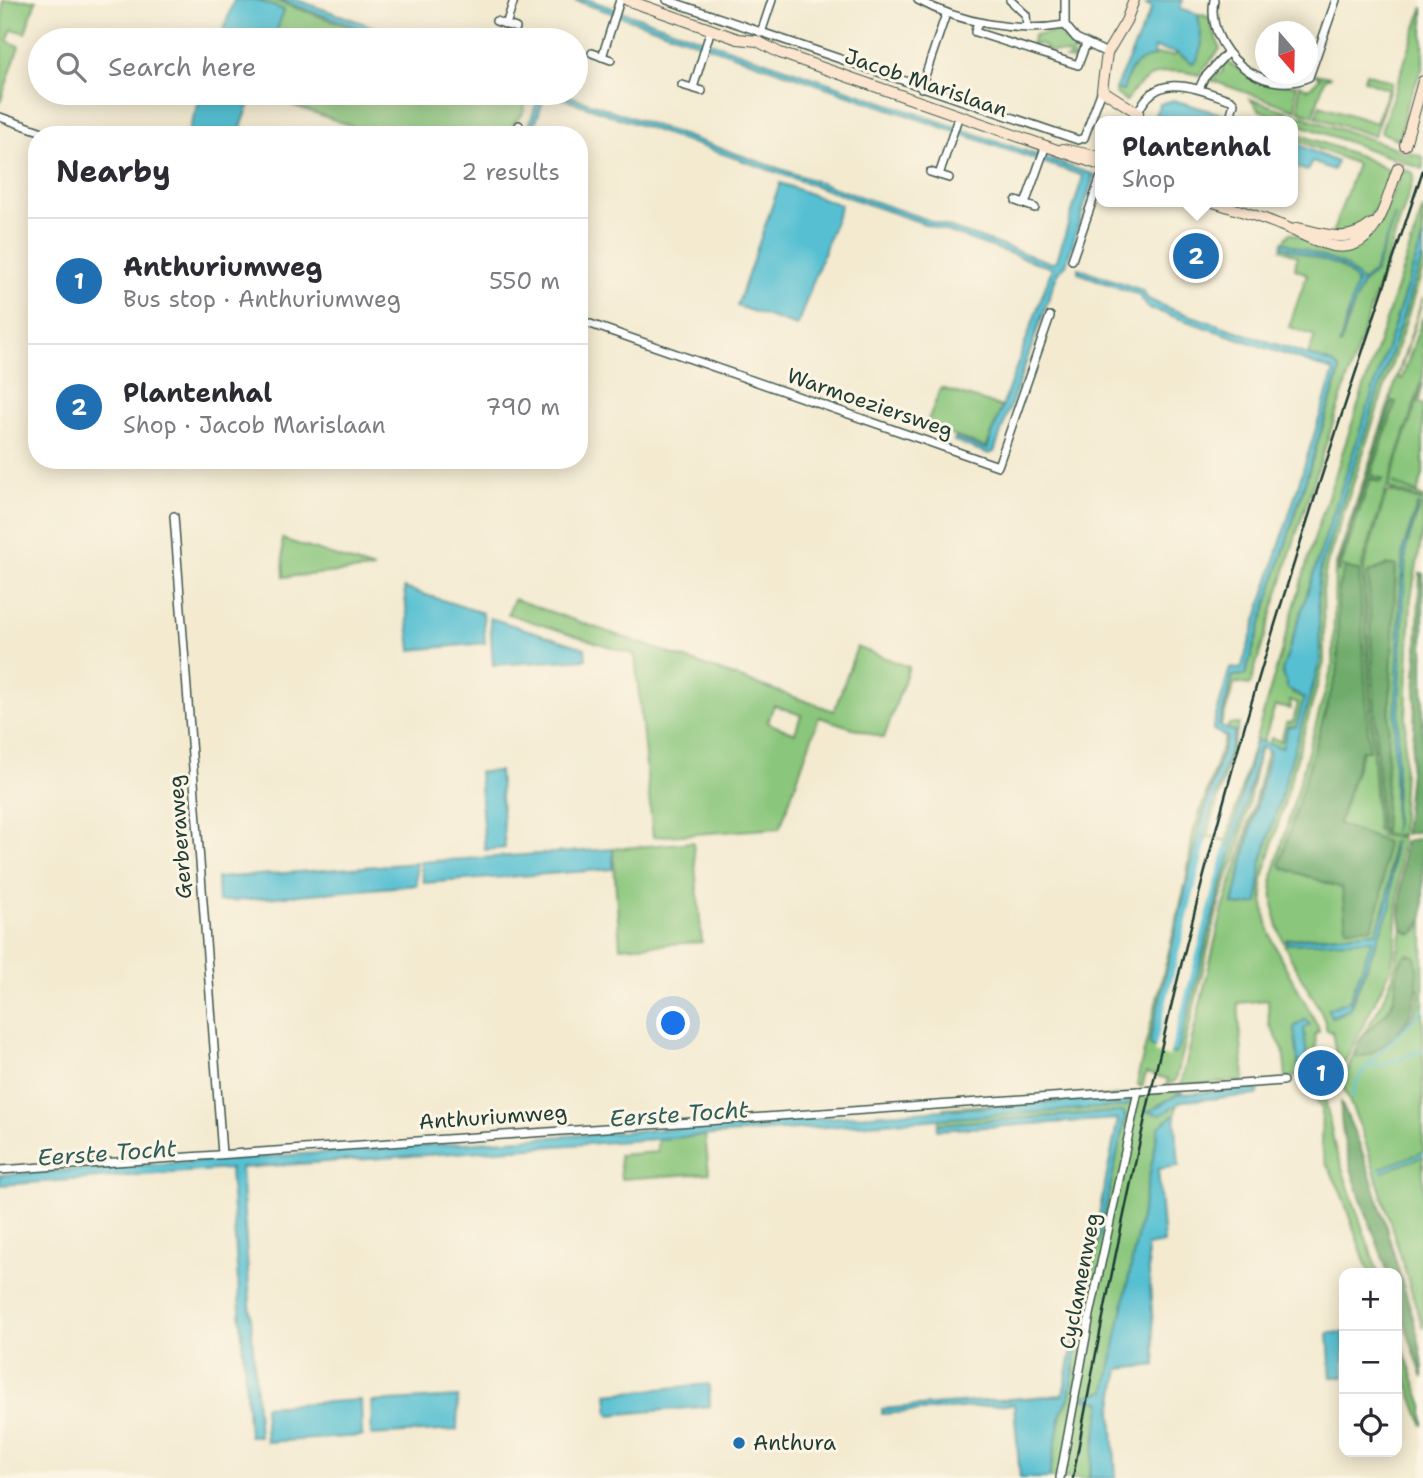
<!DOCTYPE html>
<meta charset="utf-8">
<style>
:root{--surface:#fff;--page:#f2f2f3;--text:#2b2b33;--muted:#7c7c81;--line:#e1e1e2;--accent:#1f6fb2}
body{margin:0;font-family:"Shantell Sans",sans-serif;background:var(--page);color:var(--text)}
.controls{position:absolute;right:21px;bottom:21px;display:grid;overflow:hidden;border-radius:14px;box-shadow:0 4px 18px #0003}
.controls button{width:63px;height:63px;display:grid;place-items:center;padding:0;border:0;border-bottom:2px solid var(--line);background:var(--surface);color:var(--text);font:35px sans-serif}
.compass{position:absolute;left:1255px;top:21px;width:63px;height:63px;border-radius:50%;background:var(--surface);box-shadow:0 4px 18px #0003;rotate:160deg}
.you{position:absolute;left:674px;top:1024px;width:24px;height:24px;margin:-18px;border:5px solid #fff;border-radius:50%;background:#1a73e8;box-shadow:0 0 0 10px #1a73e833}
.badge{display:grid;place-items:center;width:46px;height:46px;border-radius:50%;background:var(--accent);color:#fff;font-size:23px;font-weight:700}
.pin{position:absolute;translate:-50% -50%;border:4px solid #fff;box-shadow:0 2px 7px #0006}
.popup{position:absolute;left:1095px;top:116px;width:203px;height:91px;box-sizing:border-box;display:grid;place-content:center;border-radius:14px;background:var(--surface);filter:drop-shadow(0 2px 5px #0005);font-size:23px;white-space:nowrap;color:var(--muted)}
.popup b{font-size:26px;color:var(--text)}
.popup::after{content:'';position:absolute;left:50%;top:100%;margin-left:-14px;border:14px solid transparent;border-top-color:var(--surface)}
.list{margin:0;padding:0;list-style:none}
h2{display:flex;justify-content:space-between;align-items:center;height:91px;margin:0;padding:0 28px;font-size:30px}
h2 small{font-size:23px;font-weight:400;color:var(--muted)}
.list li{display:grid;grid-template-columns:46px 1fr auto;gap:21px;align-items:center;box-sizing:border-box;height:126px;padding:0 28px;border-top:2px solid var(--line)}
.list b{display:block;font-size:26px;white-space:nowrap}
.list p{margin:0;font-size:23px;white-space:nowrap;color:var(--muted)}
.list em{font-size:23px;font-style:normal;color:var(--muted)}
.icon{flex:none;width:38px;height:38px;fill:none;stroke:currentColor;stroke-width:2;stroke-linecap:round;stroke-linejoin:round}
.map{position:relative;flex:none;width:1423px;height:1478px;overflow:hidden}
.search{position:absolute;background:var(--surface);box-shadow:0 4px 18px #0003;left:28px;top:28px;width:560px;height:77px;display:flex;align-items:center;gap:18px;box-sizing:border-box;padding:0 24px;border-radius:38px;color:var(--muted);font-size:26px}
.panel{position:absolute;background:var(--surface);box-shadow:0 4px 18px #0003;left:28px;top:126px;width:560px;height:343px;border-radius:28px}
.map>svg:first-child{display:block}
.green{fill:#8ac67c;stroke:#548258;stroke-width:2;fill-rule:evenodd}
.forest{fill:#6fab6c;stroke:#477450;stroke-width:2}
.water{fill:#56c0d2;stroke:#3a7e83;stroke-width:2}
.pier{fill:#f3ead0}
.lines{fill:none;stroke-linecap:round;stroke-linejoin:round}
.stream{stroke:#56c0d2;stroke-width:2.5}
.secondary-tunnel{stroke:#c9c7b1;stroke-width:10;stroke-dasharray:10 5;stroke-linecap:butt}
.street-casing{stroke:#3f574b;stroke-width:10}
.secondary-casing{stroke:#3f574b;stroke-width:12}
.street{stroke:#fff;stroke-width:7}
.secondary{stroke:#fbe5cf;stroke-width:10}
.rail{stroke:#1f3d34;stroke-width:2.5}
.poi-dot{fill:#1f6fb2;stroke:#fcf5e5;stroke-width:2.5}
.labels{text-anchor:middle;stroke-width:6;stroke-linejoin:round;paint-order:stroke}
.street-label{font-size:21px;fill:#1f3d34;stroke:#fcf5e5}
.poi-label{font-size:21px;fill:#1f3d34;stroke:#fcf5e5;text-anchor:start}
.water-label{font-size:23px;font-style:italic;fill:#2d5e5c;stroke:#fcf5e5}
</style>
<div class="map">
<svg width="1423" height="1478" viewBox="0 0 1423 1478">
<rect width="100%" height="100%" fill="#fcf5e5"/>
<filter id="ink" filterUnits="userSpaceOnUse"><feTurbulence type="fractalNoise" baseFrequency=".0143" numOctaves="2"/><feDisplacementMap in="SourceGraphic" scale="14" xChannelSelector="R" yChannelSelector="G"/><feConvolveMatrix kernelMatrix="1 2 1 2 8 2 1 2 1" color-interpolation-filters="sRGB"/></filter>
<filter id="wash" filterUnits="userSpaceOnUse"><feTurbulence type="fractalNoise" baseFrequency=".00686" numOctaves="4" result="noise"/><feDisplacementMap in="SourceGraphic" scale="28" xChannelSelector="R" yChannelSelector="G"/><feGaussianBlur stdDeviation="1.57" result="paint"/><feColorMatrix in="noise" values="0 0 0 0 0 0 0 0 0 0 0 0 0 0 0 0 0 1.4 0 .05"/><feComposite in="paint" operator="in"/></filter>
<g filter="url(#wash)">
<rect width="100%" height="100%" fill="#f3ead0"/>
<g class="green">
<polygon points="3,0 36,0 25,33 12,29 7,41 19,46 0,103"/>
<polygon points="256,0 273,0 387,40 273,40 284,10"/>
<polygon points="1423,7 1423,67 1406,106 1400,141 1381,132"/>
<path d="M1198,14L1209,17L1220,49L1199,75C1168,66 1144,72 1126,101L1115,93V89L1123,91C1131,63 1141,50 1174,56L1177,53L1192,63L1202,44Z"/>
<polygon points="1064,32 1062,36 1074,49 1072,57 1078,59 1076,61 1066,59 1069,58 1068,54 1043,50 1047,49 1041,44 1031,45 1034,35"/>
<polygon points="1226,62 1265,83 1296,85 1296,110 1210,80 1223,71 1221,66"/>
<polygon points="1366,73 1392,82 1374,136 1316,117 1320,105 1376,123 1388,89 1364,80"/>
<polygon points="1314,74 1331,77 1325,79 1313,116 1299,111 1299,84 1309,89 1320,78"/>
<polygon points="257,93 529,93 522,115 514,122 510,135 378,135"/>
<polygon points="1250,99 1423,157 1423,169 1259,110"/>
<path d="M1292,132L1360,156L1392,172C1379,203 1370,234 1332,234L1357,164L1292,138Z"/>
<path d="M1403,169L1413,173L1414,178L1296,535L1250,685L1235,683L1220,728L1233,676L1245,675L1340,372L1336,365L1308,355L1315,336L1289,327L1307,274L1295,269L1297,256L1281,249L1282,246C1305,254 1347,261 1358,285L1340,346L1362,282L1345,265L1283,242L1290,233L1338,249L1380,223Z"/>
<polygon points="1423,208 1423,237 1282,671 1292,693 1304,698 1296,727 1290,726 1283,748 1269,745 1271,738 1281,741 1286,723 1293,722 1298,703 1290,700 1291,709 1275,706 1263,743 1255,741 1230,846 1202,839 1235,732 1227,729 1229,724 1239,724 1208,836 1226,841 1314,539"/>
<path d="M1423,255V269L1326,567L1323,589L1324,662L1263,878C1258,938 1294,976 1318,1027L1319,1032L1315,1033L1318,1075L1286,1077L1283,1049L1269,1024L1268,1000L1238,1003L1244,1081L1181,1085L1222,912L1243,846L1268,749L1233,904L1240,906L1258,903L1261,864L1320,661L1318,589L1321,566Z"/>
<path d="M1423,298L1398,378L1402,379L1423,317V377L1362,565L1377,830L1381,836L1401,837L1396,938L1391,969L1339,1074L1332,1031H1327C1325,1015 1315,1002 1307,987C1285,951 1269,919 1273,875L1333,664L1335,568ZM1392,401L1395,403L1371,475L1382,479L1380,482L1370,479L1336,571ZM1338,588L1369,750H1363L1338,825L1342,888L1283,868L1338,669ZM1391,841V905L1352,1004L1347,1011L1332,1017L1328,1010L1349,1001L1372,941L1368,939L1287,944V939L1376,932L1388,896Z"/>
<polygon points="1423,383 1419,402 1423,404 1423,475 1417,493 1393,483 1423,497 1423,500 1388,488"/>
<polygon points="941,388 1002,407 986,448 926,425"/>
<path d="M1390,491L1423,502V530L1411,598L1401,835L1383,834L1378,828L1364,566L1386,494ZM1417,505L1420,506L1406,548L1394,831L1399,607L1403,550ZM1387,565L1396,566L1384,832L1381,831L1368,573Z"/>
<polygon points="282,539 374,569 284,577"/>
<path d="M514,599L834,711L857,647L909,667L884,738L819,717L780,828L653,837L635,655L508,614ZM774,705L801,715L795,733L767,723Z"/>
<polygon points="1226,734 1199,829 1190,879 1150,1046 1198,972 1261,746 1239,847 1219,904 1176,1080 1166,1086 1168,1079 1146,1073 1142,1087 1138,1085 1138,1076 1186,882 1193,834"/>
<polygon points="693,842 702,942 620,947 613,849"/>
<path d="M1423,919V1152L1381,1168L1383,1172L1423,1156V1329L1362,1131L1342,1084L1355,1051L1357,1057C1387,1043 1420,1025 1419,988L1395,995L1388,1012L1359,1041L1381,1005L1393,976L1402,929L1410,934L1419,930Z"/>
<polygon points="1317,1085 1323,1087 1335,1148 1378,1273 1369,1273 1340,1190 1325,1161 1321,1146 1322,1109 1310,1091"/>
<polygon points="1183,1091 1157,1106 1161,1115 1177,1104 1175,1114 1159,1128 1106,1391 1081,1397 1102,1402 1089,1478 1049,1478 1061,1413 1069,1398 1085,1303 1125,1118 1116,1112 938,1124 940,1118 1126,1106 1122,1098 1117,1098 942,1108"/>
<polygon points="705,1135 709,1173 621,1179 619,1155 657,1152 657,1139"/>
<polygon points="1397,1330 1423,1406 1423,1426 1397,1353"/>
</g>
<g class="forest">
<polygon points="1392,401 1396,402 1371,475 1383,479 1380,482 1370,479 1339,572 1336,571"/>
<polygon points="1387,565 1396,565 1384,832 1381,831 1368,573"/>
<polygon points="1345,567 1359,571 1369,750 1362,750 1338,824 1386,842 1382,896 1372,928 1346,928 1342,888 1283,868 1280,864 1338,669 1338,588"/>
<polygon points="1420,573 1423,573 1423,831 1404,834 1414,729"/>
<polygon points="1423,838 1423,919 1413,934 1402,929 1400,916 1404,841"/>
<path d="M1407,954L1415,956C1423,993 1412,1025 1382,1046C1374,1052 1367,1057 1357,1057L1355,1051C1360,1031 1384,1022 1393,1002C1399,987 1393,964 1407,954Z"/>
<path d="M1341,1103C1368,1157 1383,1217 1400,1275C1410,1309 1423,1342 1423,1378L1397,1301V1273H1388C1372,1225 1338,1152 1341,1103Z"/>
</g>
<g class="water">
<polygon points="234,0 256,0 284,10 273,40 220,40"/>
<polygon points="279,0 297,0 411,40 394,40"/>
<polygon points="574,0 589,0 1094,175 1066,265 1058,272 994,452 989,454 954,441 955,438 987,449 1052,268 550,94 545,96 531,135 526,135 540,93 561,93 1052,263 1057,260 1083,176"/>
<path d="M1154,0H1183L1180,8L1198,14L1202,44L1197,60L1193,63L1177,53L1154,48L1155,56C1132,62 1129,69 1123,91L1115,89L1152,8L1146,5Z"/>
<polygon points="202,93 254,93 238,135 187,135"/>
<polygon points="1173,100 1235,118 1243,121 1185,121 1175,118 1172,121 1152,121 1160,104"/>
<polygon points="1292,142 1337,162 1333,170 1312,162 1307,171 1292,166"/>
<polygon points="780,183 841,205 797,326 737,306"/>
<polygon points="1395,215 1375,272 1361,285 1339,346 1357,282 1343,267 1282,246 1283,242 1345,265 1362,282 1374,272"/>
<path d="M1423,237V255L1321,566L1318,589L1320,661L1261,864L1258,903L1240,906L1233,904L1270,752L1260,746L1236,839L1219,891L1179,1048L1175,1054L1150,1046V1040C1175,938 1195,836 1227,737L1213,730V727L1230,668L1241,669L1334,371L1148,308L1139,295L1078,273V268L1142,290L1148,299L1165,307L1332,363L1340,369L1245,675L1233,676L1219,726L1235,732L1203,838L1229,846L1256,740L1282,748L1288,727H1296L1304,698L1288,689L1282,671Z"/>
<polygon points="1418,504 1406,550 1394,831 1394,743 1403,550"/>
<polygon points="404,588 483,613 485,643 411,650"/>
<polygon points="490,618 585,648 586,659 493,665"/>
<polygon points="499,771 505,848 485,850 479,772"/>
<polygon points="1394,840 1391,905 1349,1009 1331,1017 1328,1009 1350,1000 1372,940 1287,944 1286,940 1376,932 1387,904"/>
<polygon points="613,849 613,869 424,883 420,862"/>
<polygon points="416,863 417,885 218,902 217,878"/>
<polygon points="1306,1019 1310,1025 1304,1029 1308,1067 1299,1070 1294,1027"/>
<polygon points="1256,1089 1259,1091 1257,1095 1182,1101 1161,1115 1148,1112 1179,1094"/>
<polygon points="1117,1098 1129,1100 1127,1106 241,1168 259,1436 249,1436 230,1169 0,1185 0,1175"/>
<polygon points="1116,1112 1124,1112 1125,1118 1085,1303 1069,1398 1061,1413 1049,1478 1020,1478 1014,1404 882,1414 882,1409 1063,1395 1118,1119 937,1130 938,1124"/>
<polygon points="1175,1114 1179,1166 1158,1169 1164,1243 1147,1246 1156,1365 1119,1369 1112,1412 1116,1478 1089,1478 1102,1402 1081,1398 1106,1391 1159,1127"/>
<polygon points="1344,1332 1344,1377 1331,1377 1328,1333"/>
<polygon points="709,1384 710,1406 609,1415 607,1394"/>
<polygon points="458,1397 457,1430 371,1435 372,1402"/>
<polygon points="361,1400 362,1436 266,1442 264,1406"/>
</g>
<polygon class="pier" points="1208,837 1226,842 1169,1057 1154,1053"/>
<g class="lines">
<g class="stream">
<polyline points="1369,1064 1377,1067 1423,1050"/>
<path d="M1353,1098C1351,1070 1405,1031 1423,1009"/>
<polyline points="1379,1171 1423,1154"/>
</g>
</g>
</g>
<g filter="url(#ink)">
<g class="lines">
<polyline class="secondary-tunnel" points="1398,168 1405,145"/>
<g class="street-casing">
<g id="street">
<polyline points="667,0 1078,140 1084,138 1102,90"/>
<path d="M918,0C960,23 1018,33 1065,25L1076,38L1107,53"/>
<polyline points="1010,0 1026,15 1027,28"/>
<path d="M1214,0C1205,49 1262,99 1309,77L1336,0"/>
<polyline points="496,21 516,28"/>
<polyline points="978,22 975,32 1078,65 1086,44"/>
<polyline points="506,25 514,0"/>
<polyline points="1065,25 1065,0"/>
<polyline points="761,33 772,0"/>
<polyline points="592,53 611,60"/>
<polyline points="602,57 620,0"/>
<polyline points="682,85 702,91"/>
<polyline points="693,88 711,29"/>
<polyline points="921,88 946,14"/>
<polyline points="1199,89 1204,78 1227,53"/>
<path d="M1138,113C1156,69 1197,89 1231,100L1234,103L1231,114"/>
<polyline points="0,117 51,135"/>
<polyline points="516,135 519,125"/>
<polyline points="930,172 949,178"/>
<polyline points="939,175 959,115"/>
<polyline points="1016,201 1035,208"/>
<polyline points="1025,204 1046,145"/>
<polyline points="1072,260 1100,179"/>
<polyline points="579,320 998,466 1050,316"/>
<polyline points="174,516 222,1154"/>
<polyline points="0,1170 1283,1081"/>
<polyline points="1060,1478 1090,1315 1138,1091"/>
</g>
</g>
<g class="secondary-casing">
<g id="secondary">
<polyline points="627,0 738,39 757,41 780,53 1100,165"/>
<polyline points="1134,0 1126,21 1107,53 1102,90 1138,113 1135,121"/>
<polyline points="1405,145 1423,81"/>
<polyline points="1063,149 1100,157"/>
<path d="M1213,202C1235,209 1258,216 1280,225C1306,234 1340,261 1366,237C1383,222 1390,188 1398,168"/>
<path d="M1297,228C1327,234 1346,245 1372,224"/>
</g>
</g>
<use href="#street" class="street"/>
<use href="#secondary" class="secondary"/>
<path class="rail" d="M1073,1478C1118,1223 1175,970 1246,721C1300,536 1362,353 1423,170"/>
</g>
</g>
<circle class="poi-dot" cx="739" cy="1443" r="7"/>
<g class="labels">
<g class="street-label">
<text transform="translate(926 83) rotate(19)" y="7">Jacob Marislaan</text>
<text transform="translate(870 403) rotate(19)" y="7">Warmoeziersweg</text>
<text transform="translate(180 837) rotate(-94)" y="7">Gerberaweg</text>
<text transform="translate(493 1117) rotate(-4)" y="7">Anthuriumweg</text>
<text transform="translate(1080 1281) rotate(-79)" y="7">Cyclamenweg</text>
</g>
<g class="poi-label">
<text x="753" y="1450">Anthura</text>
</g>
<g class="water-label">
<text transform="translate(679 1114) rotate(-4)" y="8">Eerste Tocht</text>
<text transform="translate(107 1153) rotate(-4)" y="8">Eerste Tocht</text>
</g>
</g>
</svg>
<div class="controls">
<button>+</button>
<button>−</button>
<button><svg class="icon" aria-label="locate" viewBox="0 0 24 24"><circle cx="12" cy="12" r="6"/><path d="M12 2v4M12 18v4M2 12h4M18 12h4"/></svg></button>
</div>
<svg class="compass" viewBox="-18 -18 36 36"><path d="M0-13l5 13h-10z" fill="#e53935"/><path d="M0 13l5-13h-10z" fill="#7c7c81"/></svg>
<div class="you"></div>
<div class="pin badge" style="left:1321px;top:1073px">1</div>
<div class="pin badge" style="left:1196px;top:256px">2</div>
<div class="popup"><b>Plantenhal</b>Shop</div>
<div class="search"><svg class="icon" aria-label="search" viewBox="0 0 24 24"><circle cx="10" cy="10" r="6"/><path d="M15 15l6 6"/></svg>Search here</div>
<section class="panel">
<h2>Nearby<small>2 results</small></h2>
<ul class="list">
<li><span class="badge">1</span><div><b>Anthuriumweg</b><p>Bus stop · Anthuriumweg</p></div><em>550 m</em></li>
<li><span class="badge">2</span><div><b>Plantenhal</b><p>Shop · Jacob Marislaan</p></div><em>790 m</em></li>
</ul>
</section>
</div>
